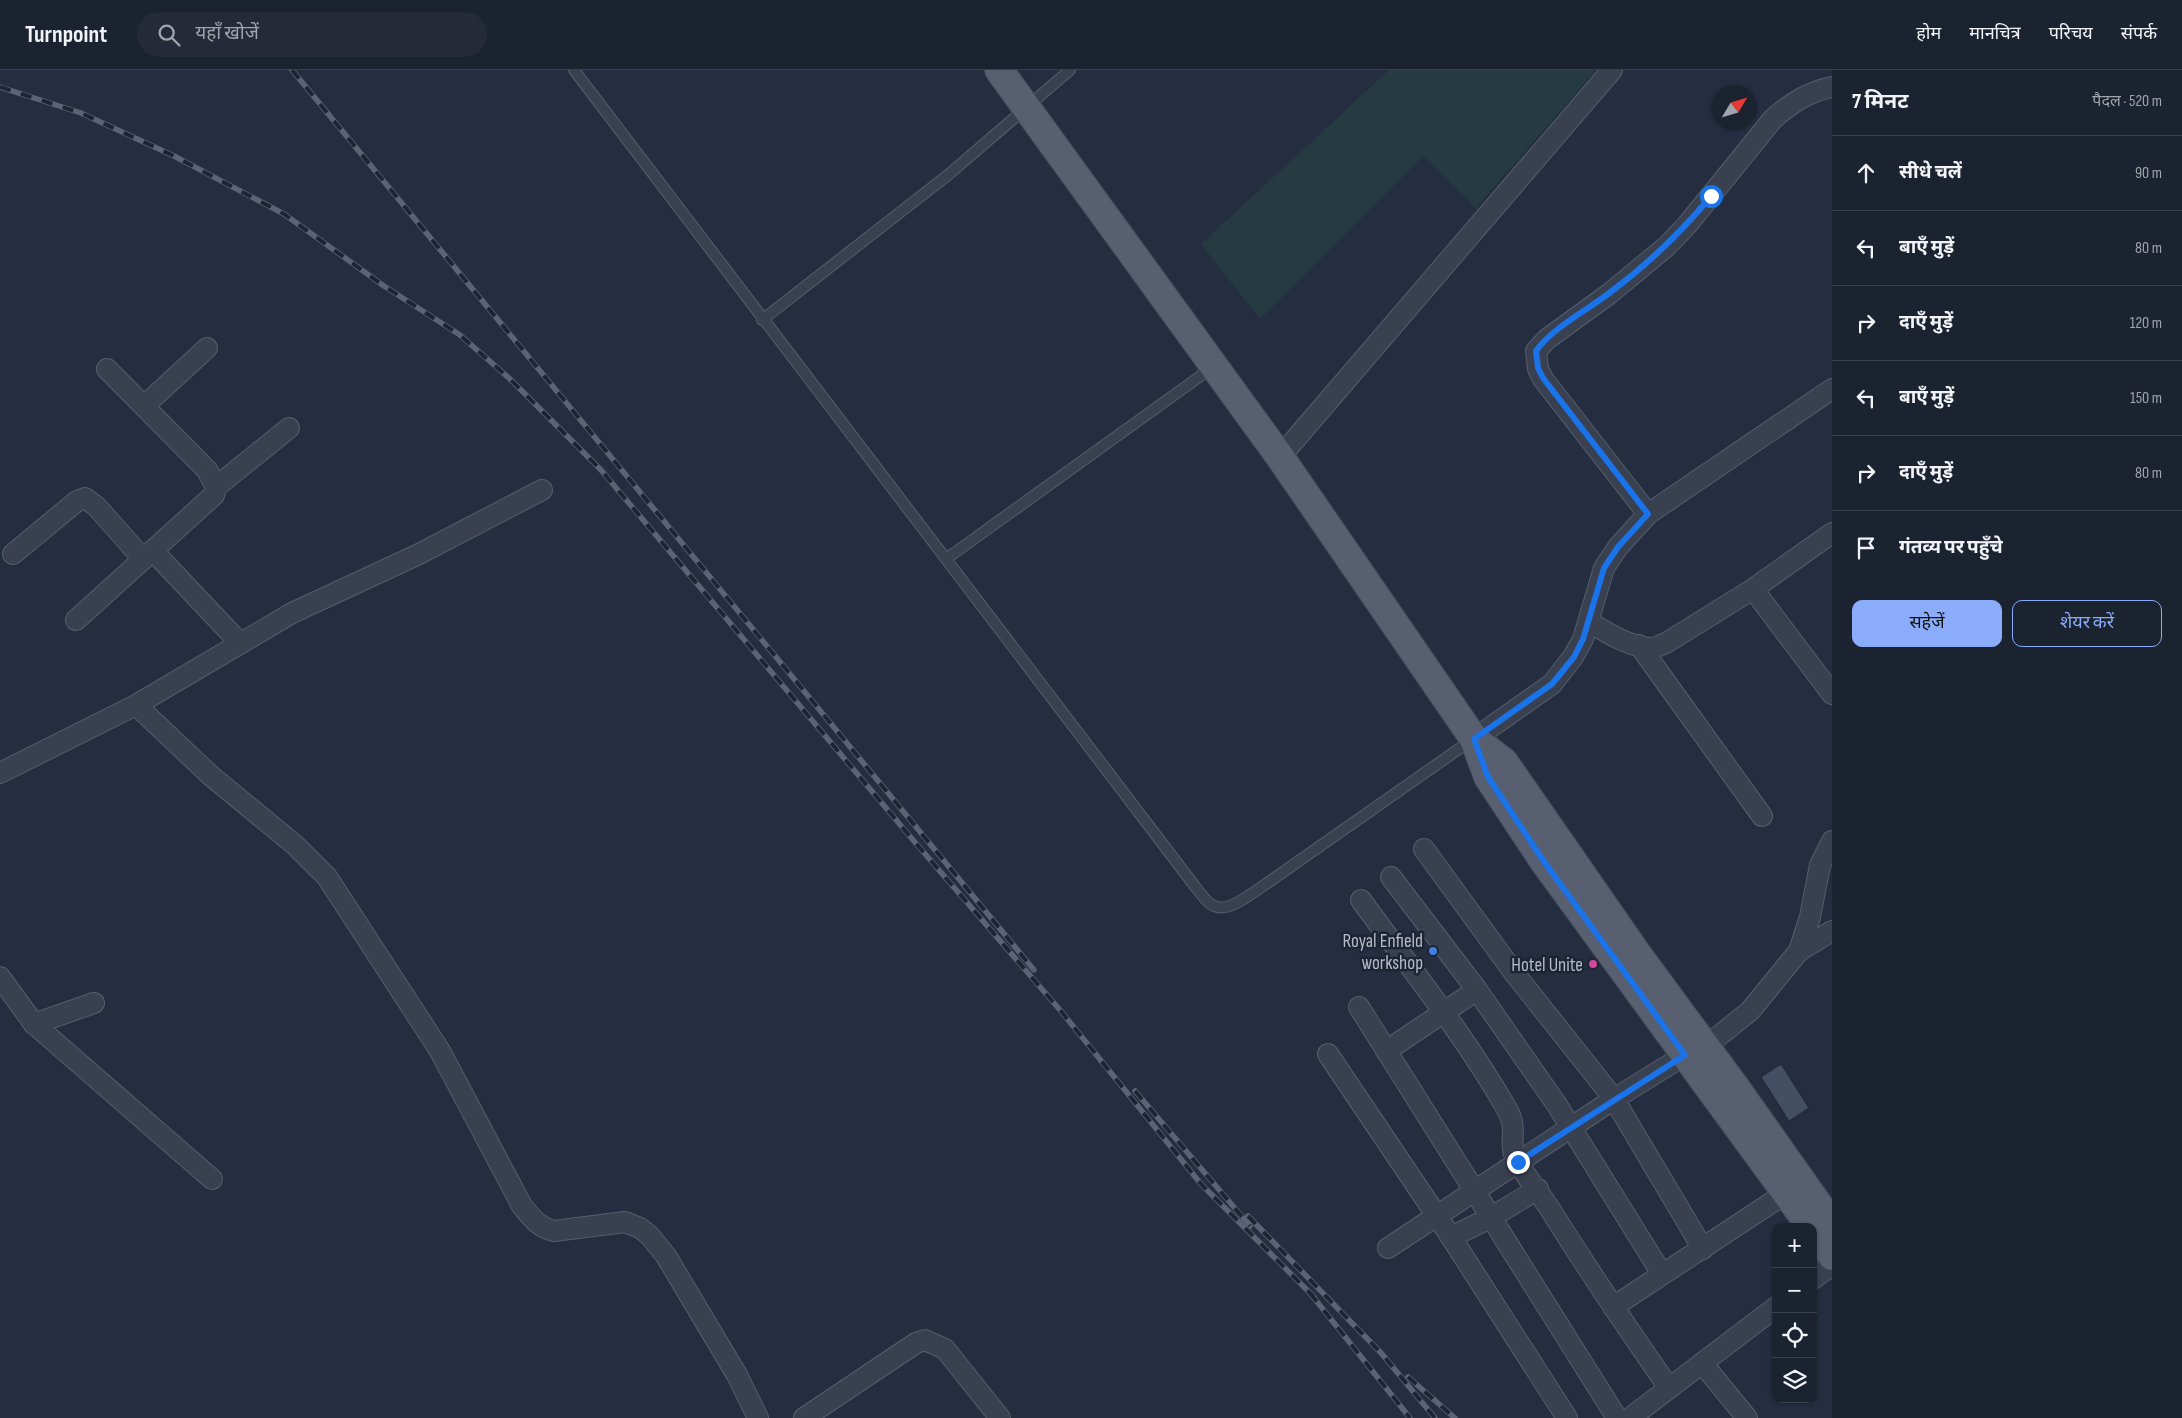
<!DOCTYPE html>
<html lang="hi">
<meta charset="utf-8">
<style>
:root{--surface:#1b2230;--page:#242a38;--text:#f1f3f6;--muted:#a0a4ab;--line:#393f4c;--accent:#8aacfa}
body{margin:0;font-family:"Sofia Sans Condensed","Noto Sans Devanagari",sans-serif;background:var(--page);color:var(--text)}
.controls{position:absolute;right:15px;bottom:15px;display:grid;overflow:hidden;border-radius:10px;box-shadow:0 1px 4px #0004}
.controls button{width:45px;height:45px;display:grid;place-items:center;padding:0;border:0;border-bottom:1px solid var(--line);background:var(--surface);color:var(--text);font:25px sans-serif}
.compass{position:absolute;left:1712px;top:15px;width:45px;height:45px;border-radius:50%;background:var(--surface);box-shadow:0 1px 4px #0004;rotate:52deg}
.stop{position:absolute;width:15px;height:15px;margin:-11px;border:4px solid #1a73e8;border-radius:50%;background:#fff}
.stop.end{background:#1a73e8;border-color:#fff;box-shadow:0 1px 5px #0008}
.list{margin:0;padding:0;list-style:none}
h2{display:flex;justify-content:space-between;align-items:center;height:65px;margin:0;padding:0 20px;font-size:21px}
h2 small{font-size:16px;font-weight:400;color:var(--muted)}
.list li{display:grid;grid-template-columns:32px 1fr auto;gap:15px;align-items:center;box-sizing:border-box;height:75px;padding:0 20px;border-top:1px solid var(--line)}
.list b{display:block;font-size:19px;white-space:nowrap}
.list em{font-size:16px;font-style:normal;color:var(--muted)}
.actions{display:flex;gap:10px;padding:15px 20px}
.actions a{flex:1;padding:11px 0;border:1px solid var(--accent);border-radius:10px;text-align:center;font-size:18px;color:var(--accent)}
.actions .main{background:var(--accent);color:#111}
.icon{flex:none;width:28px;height:28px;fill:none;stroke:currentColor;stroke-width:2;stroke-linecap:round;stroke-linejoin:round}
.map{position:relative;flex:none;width:1832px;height:1348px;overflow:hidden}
header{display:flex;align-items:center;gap:30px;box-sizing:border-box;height:70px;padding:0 25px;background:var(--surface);border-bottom:1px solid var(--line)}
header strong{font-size:24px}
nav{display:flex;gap:28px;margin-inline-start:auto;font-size:18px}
.search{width:350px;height:45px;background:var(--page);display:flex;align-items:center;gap:12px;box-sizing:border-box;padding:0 18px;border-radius:28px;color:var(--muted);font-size:19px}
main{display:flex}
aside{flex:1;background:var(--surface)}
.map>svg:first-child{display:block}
.green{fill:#263b41}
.building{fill:#454f64;stroke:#1f2737}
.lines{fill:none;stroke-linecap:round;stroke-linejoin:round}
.service-casing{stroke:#565e6d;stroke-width:12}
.minor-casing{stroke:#565e6d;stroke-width:22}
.primary-casing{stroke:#424959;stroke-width:30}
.service{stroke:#394050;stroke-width:10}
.minor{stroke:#394050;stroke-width:20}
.primary{stroke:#575f70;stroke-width:28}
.rail-casing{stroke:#5b6477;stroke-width:5.5}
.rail{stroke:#1d2535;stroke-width:4;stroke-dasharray:11;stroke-linecap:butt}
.route{stroke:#1a73e8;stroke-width:6}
.shop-dot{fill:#3f7fe0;stroke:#1d2535;stroke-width:2}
.hotel-dot{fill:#d1479c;stroke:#1d2535;stroke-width:2}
.labels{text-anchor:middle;stroke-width:5;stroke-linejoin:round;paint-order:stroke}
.poi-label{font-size:19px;fill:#b5bbca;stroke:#1d2535;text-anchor:end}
</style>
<header>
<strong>Turnpoint</strong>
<div class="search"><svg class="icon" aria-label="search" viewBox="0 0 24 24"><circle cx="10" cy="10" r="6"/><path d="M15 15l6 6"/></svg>यहाँ खोजें</div>
<nav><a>होम</a><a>मानचित्र</a><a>परिचय</a><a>संपर्क</a></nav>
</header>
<main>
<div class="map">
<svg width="1832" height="1348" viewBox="0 0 1832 1348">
<rect width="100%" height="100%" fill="#242e40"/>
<polygon class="green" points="1389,0 1596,0 1476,138 1423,86 1260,249 1201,174"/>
<polygon class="building" points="1781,994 1809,1038 1789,1051 1761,1007"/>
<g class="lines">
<g class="service-casing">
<g id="service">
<path d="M574,0L1197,819C1202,825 1208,834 1214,836C1230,843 1253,822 1266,814L1473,669"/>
<polyline points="762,250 948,105 1070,0"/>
<polyline points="946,489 1213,297"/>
</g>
</g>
<g class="minor-casing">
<g id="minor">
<polyline points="144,336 207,278"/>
<polyline points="1280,387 1612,0"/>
<polyline points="216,417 289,358"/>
<path d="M1648,444L1543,309L1538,299L1536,281L1547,269L1609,224L1667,176L1687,155L1773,49C1791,33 1808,22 1832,17"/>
<polyline points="153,481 240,573"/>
<polyline points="13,484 77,431 85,428 97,437 143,489"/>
<polyline points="1753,519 1832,624"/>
<polyline points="76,550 214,425 216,417 207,400 107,299"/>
<path d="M1589,552C1606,562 1631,578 1651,578C1656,578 1662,574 1666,573L1753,519L1832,463"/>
<polyline points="1639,575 1762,746"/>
<path d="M136,635L210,705L295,775L327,807L440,981L522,1136C532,1148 538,1157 554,1161L625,1152L640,1158L650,1166L666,1186L737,1305L758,1348"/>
<polyline points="1474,669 1552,614 1573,587 1583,569 1604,498 1618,477 1648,444 1832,319"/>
<polyline points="0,703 136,635 292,543 417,485 542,420"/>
<polyline points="1424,779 1515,904 1614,1029 1703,1179"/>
<polyline points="1391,807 1477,920 1557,1035 1662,1204"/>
<path d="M1361,830C1411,899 1466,967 1508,1041C1518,1059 1508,1074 1516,1089C1525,1106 1539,1122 1550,1139C1588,1200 1628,1259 1669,1318"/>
<polyline points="1799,881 1832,861"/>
<polyline points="0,907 34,954 212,1109"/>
<polyline points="1359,937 1617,1348"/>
<polyline points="34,954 94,933"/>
<polyline points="1386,981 1477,920"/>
<polyline points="1328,984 1451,1167 1567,1348"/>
<polyline points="1451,1167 1490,1148 1538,1119"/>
<polyline points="1388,1178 1614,1029 1685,985 1705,977 1750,941 1799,881 1810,847 1820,795 1832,771"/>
<polyline points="1813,1209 1832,1195"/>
<polyline points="1613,1237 1786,1123"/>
<polyline points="1702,1293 1747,1348"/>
<polyline points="804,1348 916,1273 925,1270 945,1279 1000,1348"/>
<polyline points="1630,1348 1776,1237"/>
</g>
</g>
<g class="primary-casing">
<g id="primary">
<polyline points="999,0 1280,387 1474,669 1488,707 1545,793 1811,1157"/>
<polyline points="1474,669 1504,692 1638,885 1736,1018 1832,1154"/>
<polyline points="1813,1160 1832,1186"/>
</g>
</g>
<use href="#service" class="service"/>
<use href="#minor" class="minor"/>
<use href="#primary" class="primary"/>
<g class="rail-casing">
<g id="rail">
<polyline points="292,0 1034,900"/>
<polyline points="0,17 81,43 174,86 284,144 384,216 460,265 510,309 601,400 913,770 1060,940 1201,1114 1314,1227"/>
<polyline points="1135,1021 1250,1156"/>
<polyline points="1248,1146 1382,1284 1435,1348"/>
<polyline points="1310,1223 1410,1348"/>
<polyline points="1408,1307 1455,1348"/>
</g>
</g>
<use href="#rail" class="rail"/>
</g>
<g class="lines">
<path class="route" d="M1518,1092L1685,985L1545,793L1488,707L1474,669L1552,614L1574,587L1583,569L1604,498L1618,477L1648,444L1543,308L1538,298L1536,281C1551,259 1587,240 1608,224C1647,195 1680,164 1711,126"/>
</g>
<circle class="shop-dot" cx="1433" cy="881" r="5"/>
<circle class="hotel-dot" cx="1593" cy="894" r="5"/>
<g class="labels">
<g class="poi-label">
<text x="1423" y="877">Royal Enfield<tspan x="1423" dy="22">workshop</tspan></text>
<text x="1583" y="901">Hotel Unite</text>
</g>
</g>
</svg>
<div class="controls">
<button>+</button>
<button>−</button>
<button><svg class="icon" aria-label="locate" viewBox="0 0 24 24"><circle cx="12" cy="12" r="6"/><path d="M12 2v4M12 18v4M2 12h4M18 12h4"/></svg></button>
<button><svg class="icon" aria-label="layers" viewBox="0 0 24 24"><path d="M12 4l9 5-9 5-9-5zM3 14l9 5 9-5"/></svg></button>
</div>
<svg class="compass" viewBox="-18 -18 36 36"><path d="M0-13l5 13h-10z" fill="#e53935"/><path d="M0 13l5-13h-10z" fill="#a0a4ab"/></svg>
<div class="stop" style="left:1711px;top:126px"></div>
<div class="stop end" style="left:1518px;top:1092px"></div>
</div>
<aside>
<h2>7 मिनट<small>पैदल · 520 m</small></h2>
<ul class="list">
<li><svg class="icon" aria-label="ahead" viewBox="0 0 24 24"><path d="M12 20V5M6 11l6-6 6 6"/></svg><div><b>सीधे चलें</b></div><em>90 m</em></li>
<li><svg class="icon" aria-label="left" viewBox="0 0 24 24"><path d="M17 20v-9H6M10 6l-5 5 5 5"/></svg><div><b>बाएँ मुड़ें</b></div><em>80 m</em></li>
<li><svg class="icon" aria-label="right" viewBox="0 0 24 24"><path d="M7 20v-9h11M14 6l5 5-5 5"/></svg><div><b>दाएँ मुड़ें</b></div><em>120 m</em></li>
<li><svg class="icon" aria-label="left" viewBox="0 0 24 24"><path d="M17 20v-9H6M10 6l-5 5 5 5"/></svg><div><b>बाएँ मुड़ें</b></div><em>150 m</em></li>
<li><svg class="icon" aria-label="right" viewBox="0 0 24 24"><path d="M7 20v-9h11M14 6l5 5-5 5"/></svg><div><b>दाएँ मुड़ें</b></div><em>80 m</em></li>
<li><svg class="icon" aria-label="arrive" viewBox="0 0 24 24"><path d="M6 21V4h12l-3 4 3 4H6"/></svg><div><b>गंतव्य पर पहुँचे</b></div></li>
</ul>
<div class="actions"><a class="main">सहेजें</a><a>शेयर करें</a></div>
</aside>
</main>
